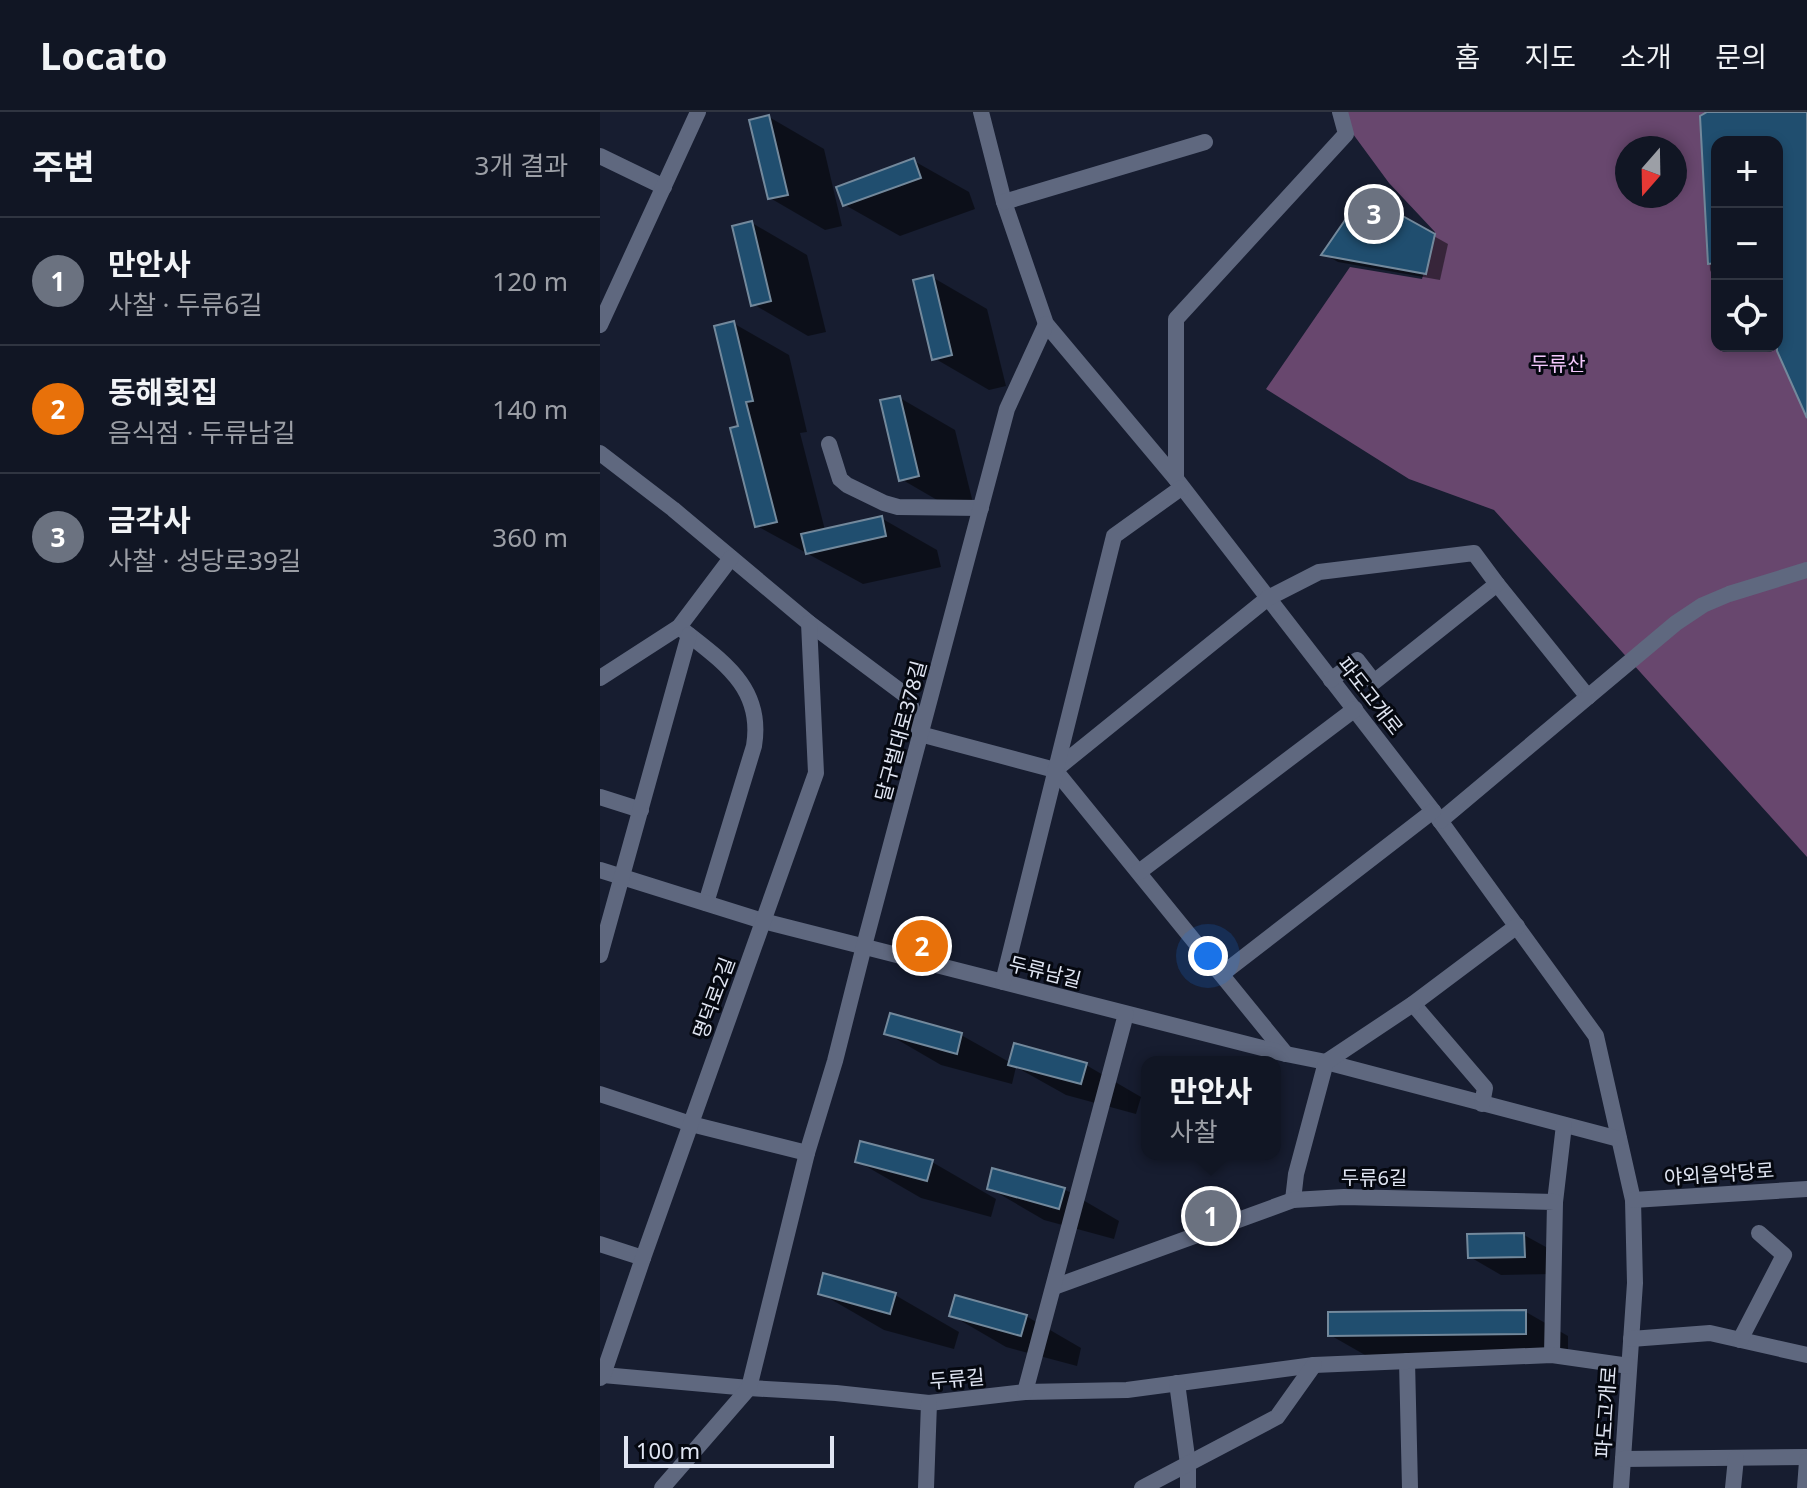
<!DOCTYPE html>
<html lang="ko">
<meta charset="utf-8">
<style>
:root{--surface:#111624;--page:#1e2331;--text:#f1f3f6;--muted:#9c9fa6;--line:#303541;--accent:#72d25d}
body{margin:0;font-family:"Noto Sans","Noto Sans KR",sans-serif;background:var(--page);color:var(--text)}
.controls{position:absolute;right:24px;top:24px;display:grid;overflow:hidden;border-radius:16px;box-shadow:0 4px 12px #0003}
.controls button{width:72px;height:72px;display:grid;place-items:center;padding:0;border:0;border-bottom:2px solid var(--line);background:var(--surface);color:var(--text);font:40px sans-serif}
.compass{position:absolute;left:1015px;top:24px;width:72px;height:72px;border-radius:50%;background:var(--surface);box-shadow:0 4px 12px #0003;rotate:200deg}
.scale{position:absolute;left:24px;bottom:20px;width:210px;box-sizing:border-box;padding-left:8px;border:4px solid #e0e5f2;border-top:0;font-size:22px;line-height:28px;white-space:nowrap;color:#e0e5f2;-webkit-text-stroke:6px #050810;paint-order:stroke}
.you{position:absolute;left:608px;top:844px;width:28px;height:28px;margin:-20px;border:6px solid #fff;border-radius:50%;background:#1a73e8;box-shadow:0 0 0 12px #1a73e833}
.badge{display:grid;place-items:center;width:52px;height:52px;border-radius:50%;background:var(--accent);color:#fff;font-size:26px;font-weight:700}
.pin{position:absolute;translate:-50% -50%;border:4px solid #fff;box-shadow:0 2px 8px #0006}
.popup{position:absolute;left:541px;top:944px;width:140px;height:104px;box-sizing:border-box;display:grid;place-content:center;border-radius:16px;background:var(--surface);filter:drop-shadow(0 2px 6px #0005);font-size:26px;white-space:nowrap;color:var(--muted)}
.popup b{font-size:30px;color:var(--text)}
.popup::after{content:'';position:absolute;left:50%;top:100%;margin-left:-16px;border:16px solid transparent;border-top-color:var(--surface)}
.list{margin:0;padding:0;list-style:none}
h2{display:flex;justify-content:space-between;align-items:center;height:104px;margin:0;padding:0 32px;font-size:34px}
h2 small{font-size:26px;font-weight:400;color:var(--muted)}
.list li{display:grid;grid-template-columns:52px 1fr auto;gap:24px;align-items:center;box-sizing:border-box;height:128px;padding:0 32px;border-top:2px solid var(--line)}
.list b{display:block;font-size:30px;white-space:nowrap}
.list p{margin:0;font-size:26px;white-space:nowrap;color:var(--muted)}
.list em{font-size:26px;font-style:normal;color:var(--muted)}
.icon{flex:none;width:44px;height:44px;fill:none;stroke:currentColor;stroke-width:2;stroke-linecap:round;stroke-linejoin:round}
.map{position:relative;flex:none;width:1207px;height:1376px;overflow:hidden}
header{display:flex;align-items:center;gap:48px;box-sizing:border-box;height:112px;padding:0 40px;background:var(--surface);border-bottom:2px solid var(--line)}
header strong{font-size:38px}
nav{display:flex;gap:44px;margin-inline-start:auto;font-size:28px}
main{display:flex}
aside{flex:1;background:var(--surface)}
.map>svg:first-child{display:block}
.forest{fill:#68476e;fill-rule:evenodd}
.shadow{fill:#0007}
.building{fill:#204e6f;stroke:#73899c;stroke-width:2}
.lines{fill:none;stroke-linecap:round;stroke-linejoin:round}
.minor{stroke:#5f687f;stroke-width:16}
.labels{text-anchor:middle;stroke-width:6;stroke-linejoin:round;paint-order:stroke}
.park-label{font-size:20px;fill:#f5c9fd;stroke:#050810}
.street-label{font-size:20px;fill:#e0e5f2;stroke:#050810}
</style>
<header>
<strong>Locato</strong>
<nav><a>홈</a><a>지도</a><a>소개</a><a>문의</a></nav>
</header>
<main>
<aside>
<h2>주변<small>3개 결과</small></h2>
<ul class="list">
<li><span class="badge" style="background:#6b7280">1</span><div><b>만안사</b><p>사찰 · 두류6길</p></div><em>120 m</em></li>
<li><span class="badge" style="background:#e8710a">2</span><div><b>동해횟집</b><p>음식점 · 두류남길</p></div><em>140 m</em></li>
<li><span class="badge" style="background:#6b7280">3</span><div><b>금각사</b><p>사찰 · 성당로39길</p></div><em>360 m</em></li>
</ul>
</aside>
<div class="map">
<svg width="1207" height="1376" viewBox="0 0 1207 1376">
<rect width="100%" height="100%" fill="#171d30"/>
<path class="forest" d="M746,0H1207V745L894,398L809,367L666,277L750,155L822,167L835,120L789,71L753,22ZM1117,30H1177V234H1117ZM1027,36H1075V84H1027Z"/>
<g class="shadow">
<polygon points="1111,0 1207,0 1207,292 1201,289 1177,234 1177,30 1117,30 1117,172 1110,158 1102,5"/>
<polygon points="169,5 224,37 242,114 225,118 170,86"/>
<polygon points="314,49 369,80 375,97 300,124 245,93"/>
<polygon points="764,85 848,132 840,168 738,150 724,142"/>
<polygon points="152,111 207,143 226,220 208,224 153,192"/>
<polygon points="332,165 387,197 406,274 389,278 334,246"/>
<polygon points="133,211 189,243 207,320 200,321 225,418 281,406 337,438 341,455 263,472 157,414 140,315"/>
<polygon points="300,286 355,318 374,395 356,399 301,367"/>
<polygon points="286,921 361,923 411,951 486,953 541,985 536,1002 466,983 416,955 412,972 341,953"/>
<polygon points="257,1049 332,1050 396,1087 391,1105 321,1086"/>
<polygon points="389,1076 464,1077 519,1109 514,1127 444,1108"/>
<polygon points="625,1088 632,1091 635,1103 604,1114 598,1110"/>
<polygon points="924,1123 955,1140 955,1162 901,1163 870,1145"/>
<polygon points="220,1181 295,1183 359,1220 354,1237 284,1218"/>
<polygon points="926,1200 968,1224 968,1245 772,1247 730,1223"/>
<polygon points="351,1203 426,1204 481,1236 477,1254 406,1235"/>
</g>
<g class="building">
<polygon points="1107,0 1207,0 1207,306 1177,239 1177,30 1117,30 1117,151 1108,152 1100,4"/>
<polygon points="169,3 188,83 168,87 149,8"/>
<polygon points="314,46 321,66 243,94 236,75"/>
<polygon points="763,82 835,122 826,162 721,143"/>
<polygon points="152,109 171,189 151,194 132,114"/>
<polygon points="333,163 352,243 332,248 313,168"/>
<polygon points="134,209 153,289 146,290 177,410 155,415 130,316 138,314 114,214"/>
<polygon points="300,284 319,364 299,369 280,288"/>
<polygon points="282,404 286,424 206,442 201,422"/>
<polygon points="290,901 362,921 357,942 284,922"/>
<polygon points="414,931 487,951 481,972 408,953"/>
<polygon points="260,1029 333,1048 327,1069 255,1050"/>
<polygon points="392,1056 465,1076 459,1097 387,1077"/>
<polygon points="626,1086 629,1100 596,1112 589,1099"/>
<polygon points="924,1121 925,1145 868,1146 867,1122"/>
<polygon points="223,1161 296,1181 290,1202 218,1182"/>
<polygon points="355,1183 427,1203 421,1224 349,1204"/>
<polygon points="926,1198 926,1222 728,1224 728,1200"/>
</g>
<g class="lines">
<g class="minor">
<polyline points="381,0 404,90 446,212 576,367 833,699 996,924 1033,1088 1035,1171 1021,1376"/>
<polyline points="0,44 64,75"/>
<polyline points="404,90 605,30"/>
<polyline points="0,213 98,0"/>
<polyline points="229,332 240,367 247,373 284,391 298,395 381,396"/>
<polyline points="0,341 73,397 209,511 308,585 320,621"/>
<polyline points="576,367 576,207 746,22 740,0"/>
<path d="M79,515C120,548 164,574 154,634L106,791"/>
<polyline points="0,566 79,515 131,446"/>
<polyline points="731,568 757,548 774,570 897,472 988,585"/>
<polyline points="320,622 455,658 686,942"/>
<polyline points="455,658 668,486 719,460 874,441 897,472"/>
<polyline points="0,685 41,698"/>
<polyline points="840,709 1076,511 1103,493 1129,482 1207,458"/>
<polyline points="0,758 163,809 686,942 726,950 1019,1027"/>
<polyline points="539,760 755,597"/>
<polyline points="0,843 89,523"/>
<polyline points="622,862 833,699"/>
<polyline points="403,870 514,424 581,376"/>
<polyline points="813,892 885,976 882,992"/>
<polyline points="0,982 91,1012 207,1041"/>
<polyline points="693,1088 696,1062 726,950 813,892 917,814"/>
<polyline points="1033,1088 1207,1077"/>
<polyline points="955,1090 964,1013"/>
<polyline points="0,1132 43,1146"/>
<polyline points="454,1175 693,1088 744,1085 955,1090 952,1243"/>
<polyline points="1031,1227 1110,1221 1207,1243"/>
<polyline points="1140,1228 1184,1143 1159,1121"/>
<polyline points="807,1249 810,1376"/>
<polyline points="3,1263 149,1276 236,1281 329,1291 425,1280 527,1278 714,1253 952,1243 1029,1254"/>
<polyline points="0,1266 3,1263 43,1146 216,661 209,511"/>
<polyline points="577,1271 588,1352 588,1376"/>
<polyline points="425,1280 526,902"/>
<polyline points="1023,1347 1207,1345"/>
<polyline points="62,1376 149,1276 207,1041 235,949 264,834 407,297 446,212"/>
<polyline points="326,1376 329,1291"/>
<polyline points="542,1376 677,1305 714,1253"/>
<polyline points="1133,1376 1136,1346"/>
<polyline points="1205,1376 1207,1349"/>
</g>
</g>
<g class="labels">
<g class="park-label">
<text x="958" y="259">두류산</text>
</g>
<g class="street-label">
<text transform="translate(770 584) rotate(52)" y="7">파도고개로</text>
<text transform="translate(301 619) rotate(-75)" y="7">달구벌대로378길</text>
<text transform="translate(445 860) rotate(14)" y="7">두류남길</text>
<text transform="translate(114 886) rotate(-70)" y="7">명덕로2길</text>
<text transform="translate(1119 1062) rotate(-4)" y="7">야외음악당로</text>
<text x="774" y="1073">두류6길</text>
<text transform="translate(357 1267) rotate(-5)" y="7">두류길</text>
<text transform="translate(1006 1300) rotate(-86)" y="7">파도고개로</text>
</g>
</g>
</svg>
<div class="controls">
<button>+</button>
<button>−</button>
<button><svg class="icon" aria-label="locate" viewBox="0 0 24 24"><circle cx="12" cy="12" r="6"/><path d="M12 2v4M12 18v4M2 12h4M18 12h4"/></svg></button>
</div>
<svg class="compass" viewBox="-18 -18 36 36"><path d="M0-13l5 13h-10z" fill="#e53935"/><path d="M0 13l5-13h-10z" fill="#9c9fa6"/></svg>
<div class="scale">100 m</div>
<div class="you"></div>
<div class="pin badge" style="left:611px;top:1104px;background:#6b7280">1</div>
<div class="popup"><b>만안사</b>사찰</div>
<div class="pin badge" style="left:322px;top:834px;background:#e8710a">2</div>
<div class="pin badge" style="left:774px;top:102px;background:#6b7280">3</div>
</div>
</main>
